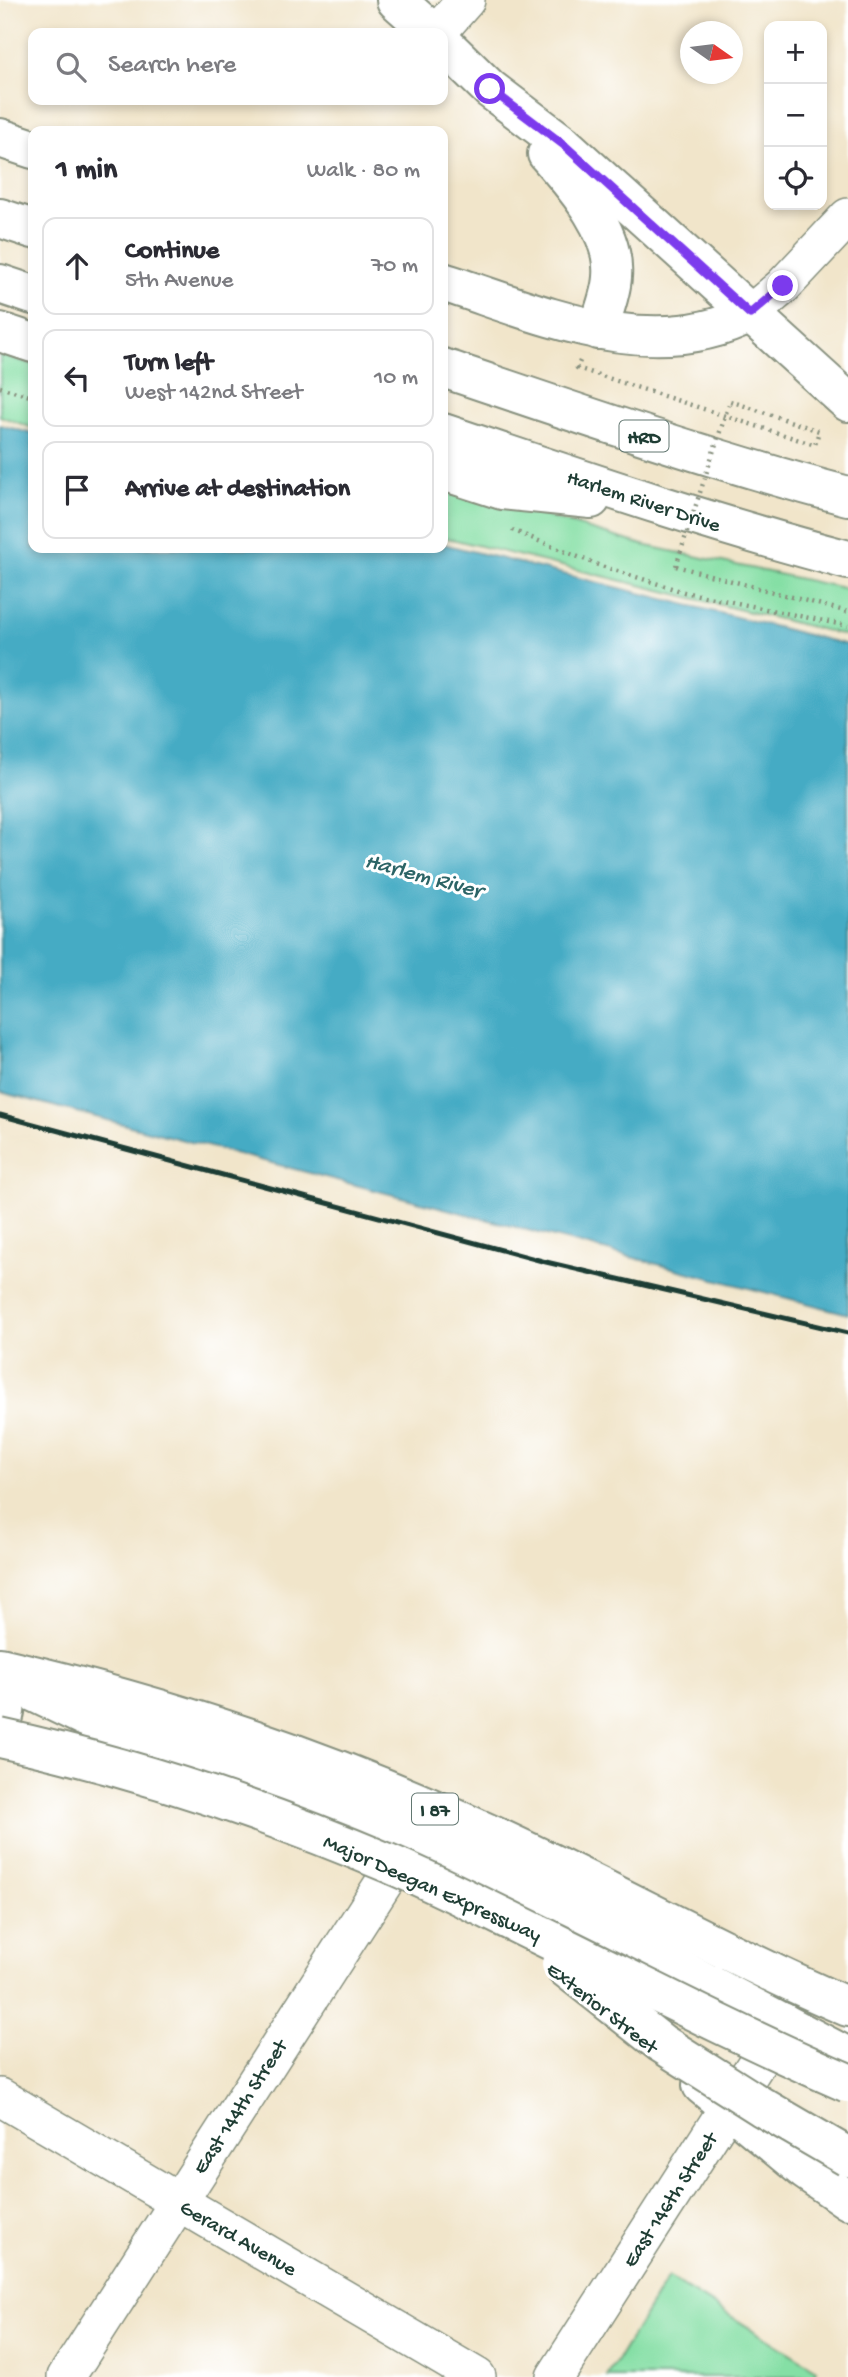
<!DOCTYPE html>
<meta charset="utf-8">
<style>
:root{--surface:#fff;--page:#f2f2f3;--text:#2b2b33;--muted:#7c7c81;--line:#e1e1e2}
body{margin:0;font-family:"Gochi Hand",sans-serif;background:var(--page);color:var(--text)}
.controls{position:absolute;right:21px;top:21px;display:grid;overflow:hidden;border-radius:14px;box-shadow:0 4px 10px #0003}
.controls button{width:63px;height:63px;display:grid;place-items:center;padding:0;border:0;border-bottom:2px solid var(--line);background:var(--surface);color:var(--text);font:35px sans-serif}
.compass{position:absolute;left:680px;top:21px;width:63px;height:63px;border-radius:50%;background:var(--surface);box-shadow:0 4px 10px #0003;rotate:104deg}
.stop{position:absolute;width:21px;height:21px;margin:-16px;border:5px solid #7c3aed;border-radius:50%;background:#fff}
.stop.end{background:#7c3aed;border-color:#fff;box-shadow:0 2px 7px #0008}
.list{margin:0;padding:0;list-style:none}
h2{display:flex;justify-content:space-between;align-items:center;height:91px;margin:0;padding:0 28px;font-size:30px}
h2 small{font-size:23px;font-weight:400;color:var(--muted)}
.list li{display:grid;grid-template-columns:46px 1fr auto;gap:21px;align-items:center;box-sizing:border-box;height:98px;margin:0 14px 14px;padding:0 14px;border:2px solid var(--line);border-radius:14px}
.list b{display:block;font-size:26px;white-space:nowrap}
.list p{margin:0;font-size:23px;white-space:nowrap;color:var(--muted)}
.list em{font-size:23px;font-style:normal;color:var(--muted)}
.icon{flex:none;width:38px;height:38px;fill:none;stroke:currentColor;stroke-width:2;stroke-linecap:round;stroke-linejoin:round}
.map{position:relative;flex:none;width:848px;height:2377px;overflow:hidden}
.search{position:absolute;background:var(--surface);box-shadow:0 4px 10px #0003;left:28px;top:28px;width:420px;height:77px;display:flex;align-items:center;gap:18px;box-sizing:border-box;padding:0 24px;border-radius:14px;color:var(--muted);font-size:26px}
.panel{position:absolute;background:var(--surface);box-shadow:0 4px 10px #0003;left:28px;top:126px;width:420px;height:427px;border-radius:14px}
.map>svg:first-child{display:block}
.green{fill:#85dfa5;stroke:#528e6c;stroke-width:2}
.water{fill:#44abc4;stroke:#32747c;stroke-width:2}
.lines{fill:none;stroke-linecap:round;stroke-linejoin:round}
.minor-casing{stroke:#88917f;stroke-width:40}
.secondary-casing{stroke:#88917f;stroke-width:42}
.motorway-casing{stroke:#88917f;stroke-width:42}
.path{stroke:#88917f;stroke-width:4.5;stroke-dasharray:2 5;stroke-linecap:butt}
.minor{stroke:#fff;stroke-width:37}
.secondary{stroke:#fff;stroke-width:38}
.motorway{stroke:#fff;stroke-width:38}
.rail{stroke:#1f3d34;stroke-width:5}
.motorway-bridge-casing{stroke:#88917f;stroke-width:42;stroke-linecap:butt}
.path-bridge{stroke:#88917f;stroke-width:4.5;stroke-dasharray:2 5;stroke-linecap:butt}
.motorway-bridge{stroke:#fff;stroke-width:38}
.route{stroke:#7c3aed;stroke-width:9}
.labels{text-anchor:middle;stroke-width:6;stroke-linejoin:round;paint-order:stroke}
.shield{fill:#fff;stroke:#627771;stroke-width:2}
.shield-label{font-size:19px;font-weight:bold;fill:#1f3d34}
.street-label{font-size:21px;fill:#1f3d34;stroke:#fff}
.water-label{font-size:23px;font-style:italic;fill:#2c6466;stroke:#fff}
</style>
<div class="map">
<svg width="848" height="2377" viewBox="0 0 848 2377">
<rect width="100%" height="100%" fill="#fff"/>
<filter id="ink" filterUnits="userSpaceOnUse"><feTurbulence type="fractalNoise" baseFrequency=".0143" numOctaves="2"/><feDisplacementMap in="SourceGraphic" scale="14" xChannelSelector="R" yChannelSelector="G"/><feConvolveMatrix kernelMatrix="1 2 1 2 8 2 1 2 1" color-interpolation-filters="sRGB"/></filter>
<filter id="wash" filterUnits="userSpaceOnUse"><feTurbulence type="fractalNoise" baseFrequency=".00686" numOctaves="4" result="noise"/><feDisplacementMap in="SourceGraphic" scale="28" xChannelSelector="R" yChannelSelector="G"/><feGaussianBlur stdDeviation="1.57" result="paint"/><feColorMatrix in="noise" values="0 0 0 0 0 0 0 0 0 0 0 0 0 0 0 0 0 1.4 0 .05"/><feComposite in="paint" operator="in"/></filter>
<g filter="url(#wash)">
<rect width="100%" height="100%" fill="#f1e5ca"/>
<g class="green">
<polygon points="0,355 33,364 33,428 0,416"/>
<polygon points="443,486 643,545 848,589 848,636 443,537"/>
<polygon points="668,2277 817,2370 812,2377 607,2377"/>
</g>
<polygon class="water" points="0,425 33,434 33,548 443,548 443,544 848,645 848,1314 0,1092"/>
</g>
<g filter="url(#ink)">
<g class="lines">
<g class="minor-casing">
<g id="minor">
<polyline points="437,33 466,0"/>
<polyline points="750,314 783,286 848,217"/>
<polyline points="0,2097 477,2377"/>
<polyline points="66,2377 412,1839"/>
<polyline points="555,2377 783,2022"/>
</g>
</g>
<g class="secondary-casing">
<g id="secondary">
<polyline points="396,0 433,33"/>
<polyline points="443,43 490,89 564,145 848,402"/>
<polyline points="0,138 33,149"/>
<path d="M547,154C575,186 616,232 612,277C611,295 603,313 598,330"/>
<path d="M443,282C540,313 650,365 750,314"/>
<polyline points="0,1676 115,1731 173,1747 295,1788 358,1811 413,1836 587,1920 848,2057"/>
<path d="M0,1683C8,1696 7,1714 0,1726"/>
<polyline points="702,2085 806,2171 848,2200"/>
</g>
</g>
<g class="motorway-casing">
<g id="motorway">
<polyline points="0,218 33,229"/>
<polyline points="0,284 33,295"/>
<polyline points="0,332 33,343"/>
<path d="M443,368C577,413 711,460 848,496"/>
<path d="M443,433C577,478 711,524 848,560"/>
<polyline points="443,471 502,490 591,499"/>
<path d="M0,1667C173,1707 329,1760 490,1834C611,1889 726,1955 848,2007"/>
</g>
</g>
<g class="path">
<polyline points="580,361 577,368 815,445 819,431 730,401"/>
<polyline points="0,387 33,397"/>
<polyline points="512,530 598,565 684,592 848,626"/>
<polyline points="676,566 848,612"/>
</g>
<use href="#minor" class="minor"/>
<use href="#secondary" class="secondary"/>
<use href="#motorway" class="motorway"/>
<polyline class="rail" points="0,1115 546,1262 848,1333"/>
<g class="motorway-bridge-casing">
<g id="motorway-bridge">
<path d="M0,1738C133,1767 263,1810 388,1863C445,1887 500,1916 556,1943C653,1991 749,2040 848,2083"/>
<polyline points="561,1964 661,2043 762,2107 848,2157"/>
</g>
</g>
<polyline class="path-bridge" points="676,566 730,401"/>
<use href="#motorway-bridge" class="motorway-bridge"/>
</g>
</g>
<g class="lines" filter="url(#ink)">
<polyline class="route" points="490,89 564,145 750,314 783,286"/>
</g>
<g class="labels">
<g class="shield">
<rect x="619.5" y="420.5" width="49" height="31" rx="5"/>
<rect x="412" y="1793.5" width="46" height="31" rx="5"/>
</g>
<g class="shield-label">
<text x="644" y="443">HRD</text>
<text x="435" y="1816">I 87</text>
</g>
<g class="street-label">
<text transform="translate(644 500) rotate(18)" y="7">Harlem River Drive</text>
<text transform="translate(433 1887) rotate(24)" y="7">Major Deegan Expressway</text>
<text transform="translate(603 2007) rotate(38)" y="7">Exterior Street</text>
<text transform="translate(239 2106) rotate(-57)" y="7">East 144th Street</text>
<text transform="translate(669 2199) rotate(-57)" y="7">East 146th Street</text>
<text transform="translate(239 2237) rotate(30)" y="7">Gerard Avenue</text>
</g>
<g class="water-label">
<text transform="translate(424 874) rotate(15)" y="8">Harlem River</text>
</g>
</g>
</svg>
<div class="controls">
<button>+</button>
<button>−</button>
<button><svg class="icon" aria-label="locate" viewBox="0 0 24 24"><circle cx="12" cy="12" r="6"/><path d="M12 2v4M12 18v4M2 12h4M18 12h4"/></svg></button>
</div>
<svg class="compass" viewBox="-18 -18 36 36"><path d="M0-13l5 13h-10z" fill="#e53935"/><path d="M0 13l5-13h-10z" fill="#7c7c81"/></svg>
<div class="stop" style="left:490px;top:89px"></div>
<div class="stop end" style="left:783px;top:286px"></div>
<div class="search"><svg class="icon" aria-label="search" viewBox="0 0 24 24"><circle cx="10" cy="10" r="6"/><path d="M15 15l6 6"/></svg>Search here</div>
<section class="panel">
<h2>1 min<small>Walk · 80 m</small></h2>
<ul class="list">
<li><svg class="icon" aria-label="ahead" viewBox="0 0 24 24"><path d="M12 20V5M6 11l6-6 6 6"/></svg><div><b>Continue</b><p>5th Avenue</p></div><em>70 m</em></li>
<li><svg class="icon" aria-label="left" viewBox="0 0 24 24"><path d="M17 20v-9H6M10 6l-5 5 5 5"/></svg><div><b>Turn left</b><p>West 142nd Street</p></div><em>10 m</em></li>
<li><svg class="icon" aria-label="arrive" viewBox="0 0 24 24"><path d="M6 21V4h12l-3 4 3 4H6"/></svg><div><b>Arrive at destination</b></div></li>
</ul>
</section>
</div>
